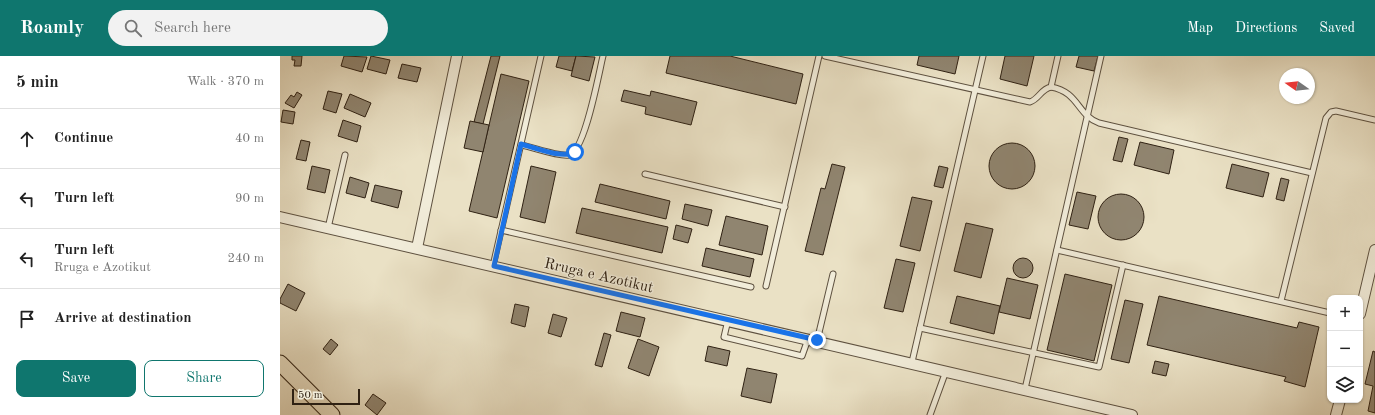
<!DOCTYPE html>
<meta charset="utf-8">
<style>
:root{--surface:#fff;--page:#f2f2f2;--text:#222;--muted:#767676;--line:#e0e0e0;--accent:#0f766e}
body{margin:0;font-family:"Old Standard TT",serif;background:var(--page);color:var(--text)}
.controls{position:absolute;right:12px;bottom:12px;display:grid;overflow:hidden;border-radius:8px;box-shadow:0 1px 3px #0004}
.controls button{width:36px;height:36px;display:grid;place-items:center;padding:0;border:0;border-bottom:1px solid var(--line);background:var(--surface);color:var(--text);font:20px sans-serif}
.compass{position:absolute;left:999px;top:12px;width:36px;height:36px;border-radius:50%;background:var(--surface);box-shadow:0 1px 3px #0004;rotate:284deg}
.scale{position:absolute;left:12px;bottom:10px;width:68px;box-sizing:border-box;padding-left:4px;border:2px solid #2f2113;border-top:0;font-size:11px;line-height:14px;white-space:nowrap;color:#2f2113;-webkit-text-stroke:3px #f1ecd9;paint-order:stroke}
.stop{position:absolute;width:12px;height:12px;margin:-9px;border:3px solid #1a73e8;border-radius:50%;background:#fff}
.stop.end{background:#1a73e8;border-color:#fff;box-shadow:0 1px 4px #0008}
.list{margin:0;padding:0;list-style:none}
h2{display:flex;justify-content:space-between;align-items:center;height:52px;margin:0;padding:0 16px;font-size:17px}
h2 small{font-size:13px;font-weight:400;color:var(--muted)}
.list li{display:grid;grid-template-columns:26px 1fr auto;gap:12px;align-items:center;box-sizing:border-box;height:60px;padding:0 16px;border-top:1px solid var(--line)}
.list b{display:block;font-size:15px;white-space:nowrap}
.list p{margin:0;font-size:13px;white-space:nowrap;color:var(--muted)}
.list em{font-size:13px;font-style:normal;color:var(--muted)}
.actions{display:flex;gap:8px;padding:12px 16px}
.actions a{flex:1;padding:9px 0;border:1px solid var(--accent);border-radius:8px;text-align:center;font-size:14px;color:var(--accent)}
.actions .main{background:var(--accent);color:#fff}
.icon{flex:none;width:22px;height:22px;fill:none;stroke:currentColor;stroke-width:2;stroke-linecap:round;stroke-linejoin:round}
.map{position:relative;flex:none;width:1095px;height:359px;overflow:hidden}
header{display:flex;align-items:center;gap:24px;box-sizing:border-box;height:56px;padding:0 20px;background:var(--accent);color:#fff}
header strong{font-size:19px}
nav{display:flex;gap:22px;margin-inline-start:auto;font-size:14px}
.search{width:280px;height:36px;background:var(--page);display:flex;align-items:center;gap:10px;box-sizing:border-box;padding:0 14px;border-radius:22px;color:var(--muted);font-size:15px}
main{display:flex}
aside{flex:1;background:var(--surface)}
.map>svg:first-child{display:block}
.building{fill:#908570;stroke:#2f2113}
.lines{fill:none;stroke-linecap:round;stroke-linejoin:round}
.service-casing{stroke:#5e5140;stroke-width:7}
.minor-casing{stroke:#5e5140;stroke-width:12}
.primary-casing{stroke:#2f2113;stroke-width:17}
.service{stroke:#f1ecd9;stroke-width:5}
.minor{stroke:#f1ecd9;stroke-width:10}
.primary{stroke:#eae1c5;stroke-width:15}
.route{stroke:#1a73e8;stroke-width:5}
.labels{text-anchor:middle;stroke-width:3;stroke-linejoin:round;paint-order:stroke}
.street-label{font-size:15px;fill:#2f2113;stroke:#f1ecd9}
</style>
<header>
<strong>Roamly</strong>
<div class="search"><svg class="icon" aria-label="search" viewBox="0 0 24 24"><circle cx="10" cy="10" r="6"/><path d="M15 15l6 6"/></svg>Search here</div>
<nav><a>Map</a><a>Directions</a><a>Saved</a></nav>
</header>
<main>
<aside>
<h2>5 min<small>Walk · 370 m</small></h2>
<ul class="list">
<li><svg class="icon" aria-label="ahead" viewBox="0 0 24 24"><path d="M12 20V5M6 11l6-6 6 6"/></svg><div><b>Continue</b></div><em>40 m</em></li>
<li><svg class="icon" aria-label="left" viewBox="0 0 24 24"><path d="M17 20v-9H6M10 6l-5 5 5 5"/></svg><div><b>Turn left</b></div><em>90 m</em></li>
<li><svg class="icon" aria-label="left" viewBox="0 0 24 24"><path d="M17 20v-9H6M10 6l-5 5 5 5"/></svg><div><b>Turn left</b><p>Rruga e Azotikut</p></div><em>240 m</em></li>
<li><svg class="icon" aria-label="arrive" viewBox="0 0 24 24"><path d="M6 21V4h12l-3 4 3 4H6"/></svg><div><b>Arrive at destination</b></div></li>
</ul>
<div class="actions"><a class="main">Save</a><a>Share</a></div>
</aside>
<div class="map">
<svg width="1095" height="359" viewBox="0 0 1095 359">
<rect width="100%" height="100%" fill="#eae1c5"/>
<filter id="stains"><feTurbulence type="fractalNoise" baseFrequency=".005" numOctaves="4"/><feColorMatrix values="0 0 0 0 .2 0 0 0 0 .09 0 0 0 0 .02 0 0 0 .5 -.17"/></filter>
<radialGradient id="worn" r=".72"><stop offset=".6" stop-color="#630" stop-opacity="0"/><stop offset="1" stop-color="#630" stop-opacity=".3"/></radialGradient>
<g class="building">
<polygon points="12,0 22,0 21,10 14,10 15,4 12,4"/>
<polygon points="64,0 87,1 82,16 61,10"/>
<polygon points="91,0 110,4 106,18 87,13"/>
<polygon points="211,0 220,0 203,68 194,66"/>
<polygon points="279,0 296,0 292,15 276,11"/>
<polygon points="296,0 315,1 309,25 291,20"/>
<polygon points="390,0 450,0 523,18 516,48 386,17"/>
<polygon points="639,0 679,0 675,18 637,9"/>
<polygon points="725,0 754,0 747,30 720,23"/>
<polygon points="799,0 818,0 814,15 796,11"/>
<polygon points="122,8 141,12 137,26 118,22"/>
<polygon points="221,18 249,25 217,162 189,155"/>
<polygon points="344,34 370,40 371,35 417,46 411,69 365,58 366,51 341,45"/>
<polygon points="48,35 62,38 56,57 43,53"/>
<polygon points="17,36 22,39 14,52 5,47 11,39 14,41"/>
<polygon points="70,38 91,47 85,61 64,52"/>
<polygon points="3,54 15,56 13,68 1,66"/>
<polygon points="63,64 81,70 77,86 58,80"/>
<polygon points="190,65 209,69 203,96 184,92"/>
<polygon points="839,81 848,83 842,106 833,104"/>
<polygon points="21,84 30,86 26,105 16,103"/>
<polygon points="860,86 894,94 889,118 854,109"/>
<circle cx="732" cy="110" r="23"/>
<polygon points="552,108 565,111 543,199 525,195 541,132 545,133"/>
<polygon points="952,108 989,117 983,141 946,132"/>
<polygon points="32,110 50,114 45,137 27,133"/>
<polygon points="251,110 276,116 265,167 240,161"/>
<polygon points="659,110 668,112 663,132 654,130"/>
<polygon points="70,121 89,127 85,142 66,137"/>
<polygon points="1001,122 1009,124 1004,145 996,143"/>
<polygon points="320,128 390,145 386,163 315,146"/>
<polygon points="95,129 122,135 118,152 91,145"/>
<polygon points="797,136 816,140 808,173 789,169"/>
<circle cx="841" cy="161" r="23"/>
<polygon points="632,141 652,145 640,195 620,190"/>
<polygon points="405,148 432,154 428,170 402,163"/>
<polygon points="302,152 388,171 382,197 296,177"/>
<polygon points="446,160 488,170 482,199 439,189"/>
<polygon points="686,167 713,173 701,222 674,215"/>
<polygon points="396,169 412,173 408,187 393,183"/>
<polygon points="426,192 474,203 470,221 422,210"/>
<circle cx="743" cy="212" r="10"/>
<polygon points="616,203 635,207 623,256 604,252"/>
<polygon points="785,218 832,229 814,305 767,294"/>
<polygon points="727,222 758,229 750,263 719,256"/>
<polygon points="8,228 25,237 16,255 0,247 0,243"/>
<polygon points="677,240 720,250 714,278 670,267"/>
<polygon points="879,240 1017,272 1019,266 1039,271 1025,331 1004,325 1006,321 867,289"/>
<polygon points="845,244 863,248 849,307 831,303"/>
<polygon points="235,248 249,251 245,271 231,267"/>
<polygon points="341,256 365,262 360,281 336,275"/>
<polygon points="273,258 287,262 281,281 268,277"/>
<polygon points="324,277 331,279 322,311 315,309"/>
<polygon points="51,283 58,289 50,299 43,293"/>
<polygon points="358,283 379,291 369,320 348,312"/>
<polygon points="428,290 450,295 447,310 425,305"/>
<polygon points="1093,295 1095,296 1095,357 1088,355 1093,330 1085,328"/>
<polygon points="875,305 889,308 886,320 872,317"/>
<polygon points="467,312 497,318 491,347 461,340"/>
<polygon points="93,338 106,347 97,359 85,349"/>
</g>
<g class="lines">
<g class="service-casing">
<g id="service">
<path d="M545,0L750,46C759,43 761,33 771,31L778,0"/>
<path d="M771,31C799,36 797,59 819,67L1032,117"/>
<path d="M241,89C253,91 278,101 289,99C305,96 319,16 323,0"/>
<polyline points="365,118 505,151"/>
<polyline points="48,172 65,99"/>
<polyline points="221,174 471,231"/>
<polyline points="777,194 1050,257"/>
<polyline points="213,210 261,0"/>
<polyline points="486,230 539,0"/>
<polyline points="1001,245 1046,62 1051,56 1056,55 1095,64"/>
<polyline points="448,264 444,281 522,300 528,283"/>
<polyline points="640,272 819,311 843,209"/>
<polyline points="537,285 553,218"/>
<polyline points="632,306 703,0"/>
<polyline points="745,333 821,0"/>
<polyline points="650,359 666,315"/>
</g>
</g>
<g class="minor-casing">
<g id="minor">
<polyline points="0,161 852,359"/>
<polyline points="137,192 177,0"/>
<polyline points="1080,258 1095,194"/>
<polyline points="1056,359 1060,344"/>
</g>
</g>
<g class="primary-casing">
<polyline id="primary" points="0,307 52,359"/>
</g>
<use href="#service" class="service"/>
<use href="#minor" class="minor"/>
<use href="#primary" class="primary"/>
</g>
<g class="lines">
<path class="route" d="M295,96C283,103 255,92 241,88L214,210L537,284"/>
</g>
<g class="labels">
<g class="street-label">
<text transform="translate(319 219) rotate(13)" y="5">Rruga e Azotikut</text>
</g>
</g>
<rect width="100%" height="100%" filter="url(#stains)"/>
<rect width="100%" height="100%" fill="url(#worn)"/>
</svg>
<div class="controls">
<button>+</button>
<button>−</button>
<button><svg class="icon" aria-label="layers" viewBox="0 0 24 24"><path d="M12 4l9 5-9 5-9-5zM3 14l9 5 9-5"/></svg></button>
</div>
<svg class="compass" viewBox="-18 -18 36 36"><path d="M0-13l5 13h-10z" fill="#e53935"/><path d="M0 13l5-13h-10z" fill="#767676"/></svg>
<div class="scale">50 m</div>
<div class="stop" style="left:295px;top:96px"></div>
<div class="stop end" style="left:537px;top:284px"></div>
</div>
</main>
